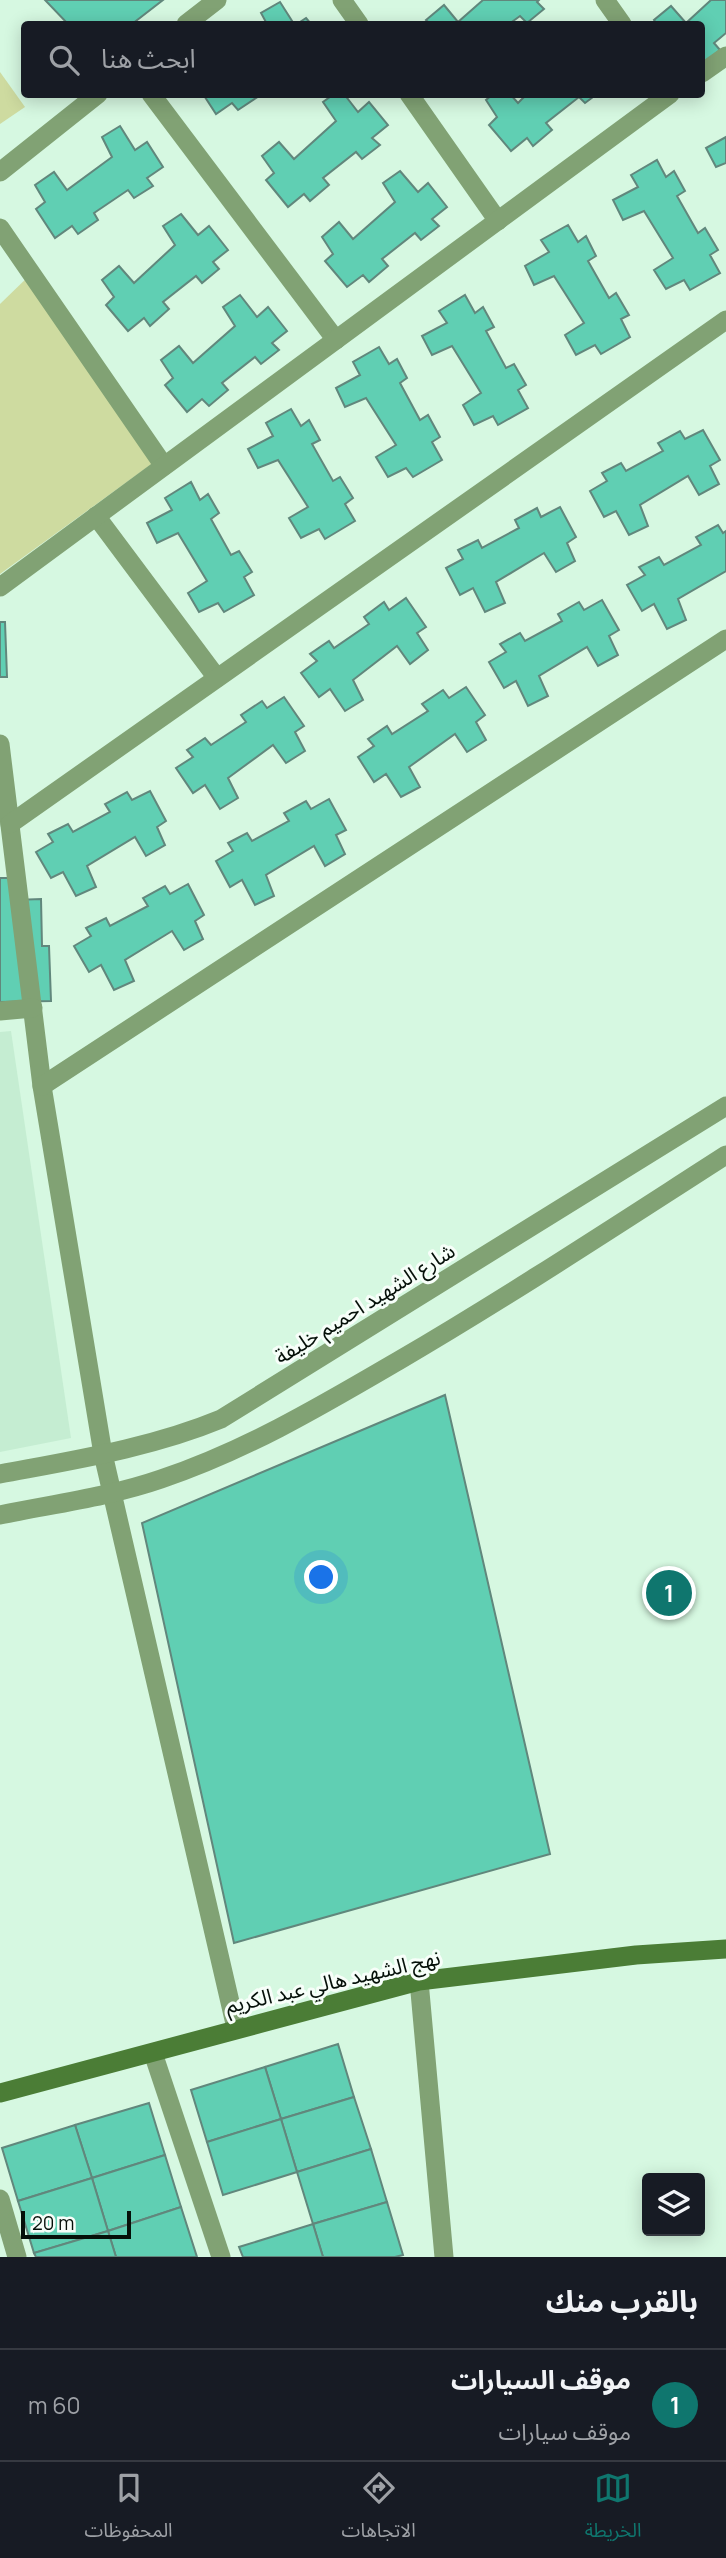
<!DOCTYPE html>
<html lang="ar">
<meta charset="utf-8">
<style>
:root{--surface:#171b24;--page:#242831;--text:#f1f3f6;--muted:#9ea1a6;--line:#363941;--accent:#0f766e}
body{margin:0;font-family:Manrope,"Noto Sans Arabic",sans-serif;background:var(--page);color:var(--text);direction:rtl}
.controls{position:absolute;right:21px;bottom:21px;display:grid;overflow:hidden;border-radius:7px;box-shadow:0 4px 18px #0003}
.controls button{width:63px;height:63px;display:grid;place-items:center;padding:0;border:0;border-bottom:2px solid var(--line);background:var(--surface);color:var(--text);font:35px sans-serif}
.scale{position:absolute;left:21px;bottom:18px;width:110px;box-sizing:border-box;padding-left:7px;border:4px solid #051009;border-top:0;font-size:19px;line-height:24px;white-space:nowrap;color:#051009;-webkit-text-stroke:5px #f7fef9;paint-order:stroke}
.you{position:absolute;left:322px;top:1578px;width:24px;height:24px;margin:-18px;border:5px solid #fff;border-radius:50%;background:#1a73e8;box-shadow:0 0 0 10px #1a73e833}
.badge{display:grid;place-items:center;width:46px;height:46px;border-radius:50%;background:var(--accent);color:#fff;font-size:23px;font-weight:700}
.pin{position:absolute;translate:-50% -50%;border:4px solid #fff;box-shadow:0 2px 7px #0006}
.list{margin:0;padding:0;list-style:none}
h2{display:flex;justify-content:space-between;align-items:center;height:91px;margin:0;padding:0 28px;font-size:30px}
h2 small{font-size:23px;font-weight:400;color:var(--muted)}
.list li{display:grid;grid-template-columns:46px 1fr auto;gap:21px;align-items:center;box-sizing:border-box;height:112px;padding:0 28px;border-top:2px solid var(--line)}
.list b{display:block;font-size:26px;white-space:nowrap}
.list p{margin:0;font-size:23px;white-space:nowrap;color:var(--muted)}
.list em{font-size:23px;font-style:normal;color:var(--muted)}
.icon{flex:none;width:38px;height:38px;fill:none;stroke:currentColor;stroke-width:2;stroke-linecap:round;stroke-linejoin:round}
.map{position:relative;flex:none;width:726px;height:2257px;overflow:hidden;direction:ltr}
.search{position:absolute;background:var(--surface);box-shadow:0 4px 18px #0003;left:21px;right:21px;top:21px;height:77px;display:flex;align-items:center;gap:18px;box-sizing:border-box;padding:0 24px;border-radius:7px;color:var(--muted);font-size:26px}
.sheet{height:203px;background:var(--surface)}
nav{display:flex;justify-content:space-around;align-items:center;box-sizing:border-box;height:98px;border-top:2px solid var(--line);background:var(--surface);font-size:19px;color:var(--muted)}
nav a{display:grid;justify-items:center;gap:4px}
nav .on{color:var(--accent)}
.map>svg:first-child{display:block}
.built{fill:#c5edd2}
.green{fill:#cedba0}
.building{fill:#60cfb3;stroke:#61877c;stroke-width:2}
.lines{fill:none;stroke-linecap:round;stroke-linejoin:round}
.minor{stroke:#81a274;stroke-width:19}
.secondary{stroke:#4b7d36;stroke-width:19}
.labels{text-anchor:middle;stroke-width:6;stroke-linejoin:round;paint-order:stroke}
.street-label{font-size:21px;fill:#051009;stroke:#f7fef9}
</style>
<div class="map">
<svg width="726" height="2257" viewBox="0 0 726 2257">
<rect width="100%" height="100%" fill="#d6f8e1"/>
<polygon class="built" points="11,1031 71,1438 0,1452 0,1032"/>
<g class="green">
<polygon points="0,72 25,107 0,124"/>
<polygon points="32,273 153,463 0,574 0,304"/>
</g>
<g class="building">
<polygon points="45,0 163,0 132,24 68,24"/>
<polygon points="483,0 539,0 537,2 544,9 527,23 520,16 509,24 430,24 426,20 444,5 458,22"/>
<polygon points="711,0 726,0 726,33 714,43 720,50 702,65 702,24 657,24 654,20 671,6 686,23"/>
<polygon points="280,2 294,24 267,24 261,13"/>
<polygon points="306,18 311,24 297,24"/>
<polygon points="203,94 257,94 259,96 238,110 232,103 216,114"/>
<polygon points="334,94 344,94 358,112 369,102 388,125 372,138 380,145 362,159 356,152 323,178 329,185 310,201 304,194 288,207 266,180 274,173 262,156 279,142 294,159 336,121 323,102"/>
<polygon points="493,94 510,94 518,103 527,94 597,94 585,103 579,97 546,123 552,130 533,146 527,138 511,151 489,125 497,117 486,100"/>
<polygon points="120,126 135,150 147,142 163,167 147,178 153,186 134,198 128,190 94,213 98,220 78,234 72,226 55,238 36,209 45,202 35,185 54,172 67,190 112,157 102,137"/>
<polygon points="726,137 726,163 716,167 706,148"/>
<polygon points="657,160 666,177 674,171 685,191 677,196 698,233 705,228 718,250 710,255 720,273 690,290 684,280 666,289 654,270 673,258 644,211 623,220 613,200 638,187 631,175"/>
<polygon points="400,171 418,192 428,183 447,207 432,219 439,226 421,240 415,233 382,259 388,266 369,282 363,275 347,287 325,261 333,254 322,237 339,222 353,239 395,202 383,183"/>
<polygon points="181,214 198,235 209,226 228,250 213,262 219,269 202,283 196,276 163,302 169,309 150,326 144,318 128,331 106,305 114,297 102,280 119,266 134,283 175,245 163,226"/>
<polygon points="568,225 578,242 586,236 596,256 588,261 609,298 616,293 629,315 621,319 630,337 601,354 595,345 576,355 565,335 584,323 554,276 534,285 525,266 549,252 541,240"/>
<polygon points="240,295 257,317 268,307 287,331 272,343 279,350 261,364 255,357 222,383 228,390 209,406 202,399 187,412 165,385 173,378 161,360 179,346 193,363 235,326 223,307"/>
<polygon points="465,295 475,313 483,307 494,327 486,331 506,368 514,364 526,385 518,390 528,408 498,425 493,416 474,425 463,405 481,393 452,346 432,355 422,336 447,323 439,311"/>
<polygon points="379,347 389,364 397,359 407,378 400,383 420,420 428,415 440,437 432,442 442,460 413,477 406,468 388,477 376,457 396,445 366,398 345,407 336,388 360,375 353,362"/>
<polygon points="291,409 301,426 309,420 320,440 312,444 333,481 340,477 353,498 345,504 355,521 325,539 319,529 301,538 289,518 308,507 278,460 258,468 248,449 273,436 266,423"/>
<polygon points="703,430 720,460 710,466 719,484 699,495 688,476 640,505 648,526 629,535 616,511 604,517 590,491 607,481 602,473 621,463 626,471 663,451 658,443 680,431 685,439"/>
<polygon points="191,482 200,500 208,494 219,513 211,519 231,555 239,551 252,572 244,577 254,595 224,612 218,603 199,612 188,593 207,581 178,533 157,543 147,523 172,510 165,498"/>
<polygon points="560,507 576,537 567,543 575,561 556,572 544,553 496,582 505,603 485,612 473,588 460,595 446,568 463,559 458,550 478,540 482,548 519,528 515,520 537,508 541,517"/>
<polygon points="718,525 723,533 726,531 726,571 678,599 686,620 667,629 654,604 642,611 627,585 645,575 639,567 659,557 664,565 701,545 696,537"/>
<polygon points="406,598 426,627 417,633 428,650 410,664 397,646 353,680 363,700 345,711 330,689 319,697 301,673 317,661 310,654 329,641 334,648 369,624 364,617 384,602 389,610"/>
<polygon points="602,600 619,630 609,636 618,655 598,666 587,647 539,676 548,696 528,706 516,681 504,688 489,662 506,652 500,644 520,633 525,641 562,621 558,614 579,602 584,610"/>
<polygon points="0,622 5,622 7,677 0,677"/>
<polygon points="466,687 485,715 476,722 486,740 467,752 455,734 409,767 420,787 401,797 386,774 374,782 358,757 374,746 368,739 387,726 392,734 428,711 422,704 443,690 449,698"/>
<polygon points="284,697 304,726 295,732 305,751 286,763 273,745 228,778 238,798 220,809 205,785 193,793 176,768 193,757 187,750 205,738 211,745 246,722 241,715 262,701 267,708"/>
<polygon points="150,791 166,821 157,827 165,845 146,856 135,837 87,866 96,887 76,896 63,872 51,878 36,852 53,842 48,834 68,824 73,832 110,812 105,804 127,792 132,800"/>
<polygon points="329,799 346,830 336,835 345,854 325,866 314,846 266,875 274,896 255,905 242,880 230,887 216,861 233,851 228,843 247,833 252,841 289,821 284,813 306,801 311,809"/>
<polygon points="0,878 15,878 15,900 41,899 42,946 49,946 51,1001 0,1002"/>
<polygon points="188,884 204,915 195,921 203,939 184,950 172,931 125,960 134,981 114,990 101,965 89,972 74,946 91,936 86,928 106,918 110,926 148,906 143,898 165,886 170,894"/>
<polygon points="445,1395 550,1854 234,1943 142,1523"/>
<polygon points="338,2044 354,2097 281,2119 265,2067"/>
<polygon points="265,2067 281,2119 207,2142 191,2090"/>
<polygon points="354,2097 371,2149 297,2172 281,2119"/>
<polygon points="149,2103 165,2155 92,2178 75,2125"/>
<polygon points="281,2119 297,2172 223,2195 207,2142"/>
<polygon points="75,2125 92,2178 18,2201 2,2148"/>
<polygon points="371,2149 387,2202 313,2224 297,2172"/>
<polygon points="165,2155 181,2207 108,2231 92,2178"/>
<polygon points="92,2178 108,2231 34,2253 18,2201"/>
<polygon points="387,2202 403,2255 395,2257 323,2257 313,2224"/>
<polygon points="181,2207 197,2257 116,2257 108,2231"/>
<polygon points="313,2224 323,2257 243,2257 239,2247"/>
<polygon points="108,2231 116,2257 36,2257 34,2253"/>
</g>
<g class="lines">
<g class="minor">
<polyline points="342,0 359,24"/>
<polyline points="605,0 622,24"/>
<polyline points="186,24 217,0"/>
<polyline points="702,73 726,56"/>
<polyline points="151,94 336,340"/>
<polyline points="409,94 498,221"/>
<polyline points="0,172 98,94"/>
<polyline points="0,228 164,466"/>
<polyline points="96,516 217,678"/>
<polyline points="0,587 670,94"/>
<polyline points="0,744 42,1086 103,1454 236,2028"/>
<polyline points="10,824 726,320"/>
<polyline points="0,1011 33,1008"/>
<polyline points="42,1086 726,639"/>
<path d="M0,1474C74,1460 151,1448 221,1419L726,1106"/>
<path d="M0,1515C53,1504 109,1497 161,1479C245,1451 321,1406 398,1361C509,1296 617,1225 726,1155"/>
<polyline points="419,1981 444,2257"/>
<polyline points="153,2053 221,2257"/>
<polyline points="0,2199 17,2257"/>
</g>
<polyline class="secondary" points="0,2093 419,1981 636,1955 726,1949"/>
</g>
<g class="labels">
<g class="street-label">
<text transform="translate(365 1304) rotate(-32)" y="7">شارع الشهيد احميم خليفة</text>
<text transform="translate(333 1982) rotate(-13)" y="7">نهج الشهيد هالي عبد الكريم</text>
</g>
</g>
</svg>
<div class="controls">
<button><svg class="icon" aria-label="layers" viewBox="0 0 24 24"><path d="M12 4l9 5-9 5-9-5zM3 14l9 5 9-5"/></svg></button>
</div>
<div class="scale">20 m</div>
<div class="you"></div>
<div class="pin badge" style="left:669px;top:1593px">1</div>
<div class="search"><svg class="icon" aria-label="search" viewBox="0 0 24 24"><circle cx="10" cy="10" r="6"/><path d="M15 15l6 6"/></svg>ابحث هنا</div>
</div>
<section class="sheet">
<h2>بالقرب منك<small></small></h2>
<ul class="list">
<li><span class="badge">1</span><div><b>موقف السيارات</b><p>موقف سيارات</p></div><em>60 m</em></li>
</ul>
</section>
<nav>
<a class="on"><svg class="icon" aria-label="map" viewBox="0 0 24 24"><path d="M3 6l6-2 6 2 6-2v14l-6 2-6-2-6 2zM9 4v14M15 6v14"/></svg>الخريطة</a>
<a><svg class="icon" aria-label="directions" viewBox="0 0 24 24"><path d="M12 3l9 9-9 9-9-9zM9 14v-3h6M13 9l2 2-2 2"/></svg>الاتجاهات</a>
<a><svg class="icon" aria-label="saved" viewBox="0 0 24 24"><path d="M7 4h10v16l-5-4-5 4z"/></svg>المحفوظات</a>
</nav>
